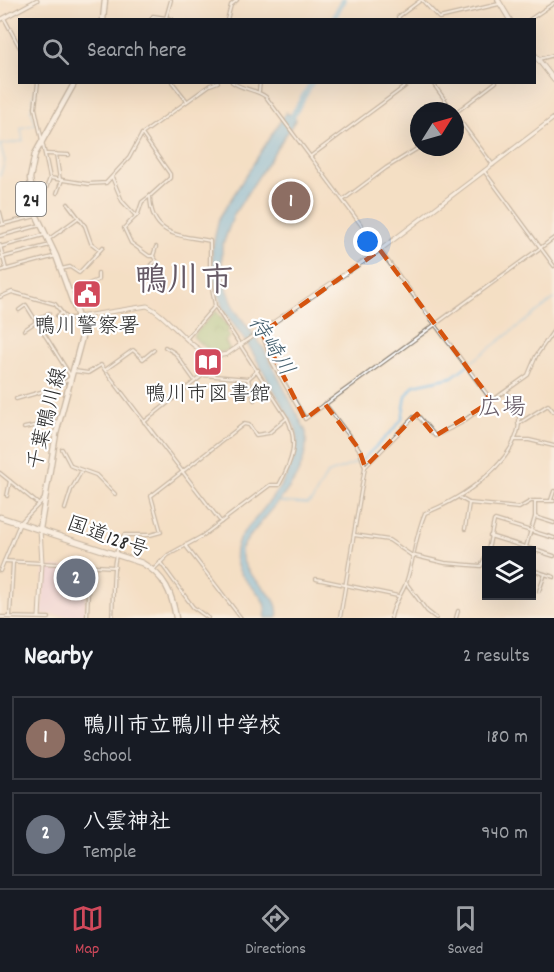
<!DOCTYPE html>
<meta charset="utf-8">
<style>
:root{--surface:#171b24;--page:#20242c;--text:#f1f3f6;--muted:#9ea1a6;--line:#363941;--accent:#d1495b}
body{margin:0;font-family:Dekko,"Klee One",sans-serif;background:var(--page);color:var(--text)}
.controls{position:absolute;right:18px;bottom:18px;display:grid;overflow:hidden;border-radius:0px;box-shadow:0 6px 24px #0002}
.controls button{width:54px;height:54px;display:grid;place-items:center;padding:0;border:0;border-bottom:2px solid var(--line);background:var(--surface);color:var(--text);font:30px sans-serif}
.compass{position:absolute;left:410px;top:102px;width:54px;height:54px;border-radius:50%;background:var(--surface);box-shadow:0 6px 24px #0002;rotate:53deg}
.you{position:absolute;left:368px;top:242px;width:21px;height:21px;margin:-15px;border:4px solid #fff;border-radius:50%;background:#1a73e8;box-shadow:0 0 0 9px #1a73e833}
.badge{display:grid;place-items:center;width:39px;height:39px;border-radius:50%;background:var(--accent);color:#fff;font-size:20px;font-weight:700}
.pin{position:absolute;translate:-50% -50%;border:3px solid #fff;box-shadow:0 2px 6px #0006}
.list{margin:0;padding:0;list-style:none}
h2{display:flex;justify-content:space-between;align-items:center;height:78px;margin:0;padding:0 24px;font-size:26px}
h2 small{font-size:20px;font-weight:400;color:var(--muted)}
.list li{display:grid;grid-template-columns:39px 1fr auto;gap:18px;align-items:center;box-sizing:border-box;height:84px;margin:0 12px 12px;padding:0 12px;border:2px solid var(--line);border-radius:0px}
.list b{display:block;font-size:22px;white-space:nowrap}
.list p{margin:0;font-size:20px;white-space:nowrap;color:var(--muted)}
.list em{font-size:20px;font-style:normal;color:var(--muted)}
.icon{flex:none;width:33px;height:33px;fill:none;stroke:currentColor;stroke-width:2;stroke-linecap:round;stroke-linejoin:round}
.map{position:relative;flex:none;width:554px;height:618px;overflow:hidden}
.search{position:absolute;background:var(--surface);box-shadow:0 6px 24px #0002;left:18px;right:18px;top:18px;height:66px;display:flex;align-items:center;gap:15px;box-sizing:border-box;padding:0 21px;border-radius:0px;color:var(--muted);font-size:22px}
.sheet{height:270px;background:var(--surface)}
nav{display:flex;justify-content:space-around;align-items:center;box-sizing:border-box;height:84px;border-top:2px solid var(--line);background:var(--surface);font-size:16px;color:var(--muted)}
nav a{display:grid;justify-items:center;gap:3px}
nav .on{color:var(--accent)}
.map>svg:first-child{display:block}
.built{fill:#eed0e8}
.park{fill:url(#park-crowns);stroke:#5d7750;stroke-width:1.5}
.water{fill:#6cbae6;stroke:#4c7288;stroke-width:1.5}
.lines{fill:none;stroke-linecap:round;stroke-linejoin:round}
.stream{stroke:#6cbae6;stroke-width:1.5}
.river{stroke:#6cbae6;stroke-width:6}
.minor-casing{stroke:#908578;stroke-width:4.5}
.tertiary-casing{stroke:#908578;stroke-width:5}
.secondary-casing{stroke:#908578;stroke-width:6}
.primary-casing{stroke:#908578;stroke-width:7}
.trunk-casing{stroke:#908578;stroke-width:7}
.minor{stroke:#fff;stroke-width:2}
.tertiary{stroke:#fff;stroke-width:3}
.secondary{stroke:#fff;stroke-width:4}
.primary{stroke:#fff;stroke-width:4.5}
.trunk{stroke:#fff;stroke-width:4.5}
.marked{fill:none;stroke:#d5540f;stroke-width:4.5;stroke-dasharray:12 8;stroke-linejoin:round}
.labels{text-anchor:middle;stroke-width:4.5;stroke-linejoin:round;paint-order:stroke}
.shield{fill:#fff;stroke:#6b6b6b;stroke-width:1.5}
.shield-label{font-size:20px;font-weight:bold;fill:#2b2b2b}
.poi-label{font-size:21px;fill:#2b2b2b;stroke:#fff}
.street-label{font-size:21px;fill:#2b2b2b;stroke:#fff}
.water-label{font-size:22px;font-style:italic;fill:#425d6c;stroke:#fff}
.quarter-label{font-size:24px;fill:#665a66;stroke:#fff}
.town-label{font-size:33px;font-weight:bold;fill:#665a66;stroke:#fff}
</style>
<div class="map">
<svg width="554" height="618" viewBox="0 0 554 618">
<defs>
<pattern id="park-crowns" width="20" height="18" patternUnits="userSpaceOnUse" patternTransform="scale(1.5)"><rect width="20" height="18" fill="#8fc374"/><path d="M2 6a3 3 0 1 1 6 0M12 15a3 3 0 1 1 6 0" fill="none" stroke="#759f5f"/></pattern>
</defs>
<rect width="100%" height="100%" fill="#fff"/>
<filter id="ink" filterUnits="userSpaceOnUse"><feTurbulence type="fractalNoise" baseFrequency=".0167" numOctaves="2"/><feDisplacementMap in="SourceGraphic" scale="12" xChannelSelector="R" yChannelSelector="G"/><feConvolveMatrix kernelMatrix="1 2 1 2 8 2 1 2 1" color-interpolation-filters="sRGB"/></filter>
<filter id="wash" filterUnits="userSpaceOnUse"><feTurbulence type="fractalNoise" baseFrequency=".008" numOctaves="4" result="noise"/><feDisplacementMap in="SourceGraphic" scale="24" xChannelSelector="R" yChannelSelector="G"/><feGaussianBlur stdDeviation="1.35" result="paint"/><feColorMatrix in="noise" values="0 0 0 0 0 0 0 0 0 0 0 0 0 0 0 0 0 1.4 0 .05"/><feComposite in="paint" operator="in"/></filter>
<g filter="url(#wash)">
<rect width="100%" height="100%" fill="#f4dfc4"/>
<polygon class="built" points="45,567 86,568 85,617 42,614"/>
<path class="park" d="M216,311L230,329L226,332L230,337L225,341L230,350C214,356 203,348 193,336Z"/>
<path class="water" d="M286,112L296,119L234,214L222,247V265L225,283L235,310L264,349L306,432C311,482 264,511 241,549C241,582 283,590 277,618H265C272,588 226,582 237,545C241,531 253,523 261,512C280,489 301,460 296,429L250,348L223,309L214,279L212,250L219,218Z"/>
<g class="lines">
<g class="stream">
<polyline points="0,176 5,161 0,145 23,141 21,128 36,124 31,110 36,88"/>
<polyline points="279,502 307,504 312,501 327,474 361,461 394,429 402,419 406,396 414,385 452,377 554,299"/>
</g>
<g class="river">
<polyline points="333,20 343,0"/>
<polyline points="288,124 312,82"/>
</g>
</g>
</g>
<g filter="url(#ink)">
<g class="lines">
<g class="minor-casing">
<g id="minor">
<polyline points="422,0 439,18 499,4"/>
<polyline points="4,18 20,48"/>
<polyline points="166,18 172,19"/>
<polyline points="151,20 153,16 166,18 171,0"/>
<polyline points="227,20 231,5 237,0"/>
<polyline points="400,20 398,17 421,0"/>
<polyline points="529,20 554,3"/>
<polyline points="539,59 554,55"/>
<polyline points="172,82 187,101"/>
<path d="M232,82C243,90 256,89 266,97L492,401"/>
<polyline points="432,82 453,111"/>
<polyline points="259,91 260,82"/>
<polyline points="455,113 496,82"/>
<polyline points="455,114 493,165"/>
<path d="M142,134L170,174V178L150,196C151,236 178,235 210,241V275L215,306L287,418C299,443 292,461 279,485H270L201,537L168,555L153,570"/>
<polyline points="46,154 69,155"/>
<polyline points="56,154 60,180"/>
<polyline points="311,156 411,82"/>
<polyline points="484,171 554,266"/>
<polyline points="112,177 122,201 136,216"/>
<polyline points="50,178 88,184 106,183 129,158 142,134 210,85 218,82"/>
<polyline points="57,193 62,180"/>
<polyline points="150,196 142,202 138,214 124,228 131,243 149,256 153,256"/>
<polyline points="343,200 386,168 420,147"/>
<polyline points="68,204 85,226 91,243 100,250"/>
<polyline points="0,212 3,224"/>
<polyline points="37,212 50,178 35,108 38,82"/>
<polyline points="0,225 36,216"/>
<polyline points="0,236 41,225"/>
<polyline points="49,239 78,218"/>
<polyline points="0,245 6,269"/>
<polyline points="0,247 44,235"/>
<polyline points="156,247 153,256 163,270"/>
<polyline points="0,258 50,245"/>
<polyline points="150,266 156,261"/>
<polyline points="61,269 70,267 79,273 103,247"/>
<polyline points="0,271 56,256"/>
<polyline points="69,292 98,280 98,273"/>
<polyline points="0,297 12,292 55,304 66,318 78,318"/>
<polyline points="19,310 26,305 70,375"/>
<polyline points="35,321 49,313"/>
<polyline points="61,322 57,316 62,313"/>
<polyline points="24,330 36,322"/>
<polyline points="262,333 272,362 305,419 554,238"/>
<polyline points="187,338 215,306"/>
<polyline points="165,347 175,353 195,381"/>
<polyline points="105,370 133,350 143,359 154,350"/>
<polyline points="74,371 88,373 101,365 221,522"/>
<polyline points="248,379 254,400"/>
<polyline points="16,399 55,388 69,379"/>
<polyline points="325,404 359,449 365,467"/>
<polyline points="144,422 203,375 248,379 258,370"/>
<polyline points="518,424 548,405 554,412"/>
<polyline points="24,428 59,421"/>
<polyline points="514,440 529,440 554,446"/>
<polyline points="62,449 71,466 96,475 115,494"/>
<polyline points="0,473 37,503"/>
<polyline points="7,496 10,481"/>
<polyline points="460,498 469,503 519,508 531,501 554,501"/>
<polyline points="551,500 554,491"/>
<polyline points="65,509 71,490 81,472"/>
<polyline points="535,517 554,523"/>
<polyline points="495,520 554,538"/>
<polyline points="465,529 469,503"/>
<polyline points="354,535 389,540 411,555 445,563 481,566 486,556"/>
<polyline points="490,536 554,556"/>
<polyline points="185,545 241,618"/>
<polyline points="488,550 494,521"/>
<polyline points="525,550 535,517 535,501"/>
<polyline points="4,561 115,567"/>
<polyline points="160,562 193,607 208,618"/>
<polyline points="532,570 554,577"/>
<polyline points="0,571 20,523 44,499"/>
<polyline points="316,579 398,596"/>
<polyline points="406,583 427,611 436,618"/>
<polyline points="539,591 545,574"/>
<polyline points="10,616 13,562"/>
<polyline points="0,617 49,618"/>
<polyline points="87,618 89,567"/>
<path d="M112,618C114,596 110,552 124,535H150L161,532L151,496L244,424L249,425L256,435L269,433L287,418"/>
<polyline points="340,618 365,467 414,417 419,417 435,436 461,423 528,375 536,356 554,330"/>
<path d="M391,618C393,604 401,596 406,583C414,560 415,536 425,513C459,501 522,460 519,416C518,406 511,399 506,392"/>
<polyline points="456,618 458,611"/>
</g>
</g>
<g class="tertiary-casing">
<g id="tertiary">
<polyline points="0,20 37,0"/>
<path d="M78,317L147,306C173,317 194,363 227,354L380,250L554,118"/>
<polyline points="39,617 42,563 40,529"/>
</g>
</g>
<g class="secondary-casing">
<g id="secondary">
<polyline points="498,0 510,20"/>
<polyline points="534,54 554,80"/>
</g>
</g>
<g class="primary-casing">
<g id="primary">
<polyline points="103,20 105,0"/>
<polyline points="40,529 56,434 82,337 78,317 56,256 34,210 30,178 35,154 75,82"/>
</g>
</g>
<g class="trunk-casing">
<path id="trunk" d="M0,517L142,563C165,576 172,593 176,618"/>
</g>
<use href="#minor" class="minor"/>
<use href="#tertiary" class="tertiary"/>
<use href="#secondary" class="secondary"/>
<use href="#primary" class="primary"/>
<use href="#trunk" class="trunk"/>
</g>
</g>
<path d="M0 0H554V618H0ZM380,250L492,401L435,436L417,414L365,467L359,449L325,404L305,419L262,333Z" fill="#f4dfc4" fill-opacity=".55" fill-rule="evenodd"/>
<path class="marked" d="M380,250L492,401L435,436L417,414L365,467L359,449L325,404L305,419L262,333Z"/>
<defs>
<g id="civic-square" transform="scale(1.5)"><rect x="-9" y="-9" width="18" height="18" rx="4" fill="#d1495b" stroke="#fff"/><path d="M-.6-6.5H3V-4.5H.6V-3L4-1V1h2V6H-6V1h2V-1L-.6-3ZM-1.2 2.5V6h2.4V2.5Z" fill="#fff"/></g>
<g id="library-square" transform="scale(1.5)"><rect x="-9" y="-9" width="18" height="18" rx="4" fill="#d1495b" stroke="#fff"/><path d="M-6-4Q-3-5.5-.7-3.5V5Q-3 3-6 4ZM6-4Q3-5.5 .7-3.5V5Q3 3 6 4Z" fill="#fff"/></g>
</defs>
<g fill-rule="evenodd">
<use href="#civic-square" x="87" y="294"/>
<use href="#library-square" x="208" y="362"/>
</g>
<g class="labels">
<rect class="shield" x="16" y="182" width="30" height="34" rx="4.5"/>
<g class="shield-label">
<text x="31" y="206">24</text>
</g>
<g class="poi-label">
<text x="87" y="332">鴨川警察署</text>
<text x="208" y="400">鴨川市図書館</text>
</g>
<g class="street-label">
<text transform="translate(46 418) rotate(-76)" y="7">千葉鴨川線</text>
<text transform="translate(108 536) rotate(20)" y="7">国道128号</text>
</g>
<g class="water-label">
<text transform="translate(273 345) rotate(58)" y="8">待崎川</text>
</g>
<g class="quarter-label">
<text x="502" y="414">広場</text>
</g>
<g class="town-label">
<text x="184" y="290">鴨川市</text>
</g>
</g>
</svg>
<div class="controls">
<button><svg class="icon" aria-label="layers" viewBox="0 0 24 24"><path d="M12 4l9 5-9 5-9-5zM3 14l9 5 9-5"/></svg></button>
</div>
<svg class="compass" viewBox="-18 -18 36 36"><path d="M0-13l5 13h-10z" fill="#e53935"/><path d="M0 13l5-13h-10z" fill="#9ea1a6"/></svg>
<div class="you"></div>
<div class="pin badge" style="left:291px;top:201px;background:#8d6e63">1</div>
<div class="pin badge" style="left:76px;top:578px;background:#6b7280">2</div>
<div class="search"><svg class="icon" aria-label="search" viewBox="0 0 24 24"><circle cx="10" cy="10" r="6"/><path d="M15 15l6 6"/></svg>Search here</div>
</div>
<section class="sheet">
<h2>Nearby<small>2 results</small></h2>
<ul class="list">
<li><span class="badge" style="background:#8d6e63">1</span><div><b>鴨川市立鴨川中学校</b><p>School</p></div><em>180 m</em></li>
<li><span class="badge" style="background:#6b7280">2</span><div><b>八雲神社</b><p>Temple</p></div><em>940 m</em></li>
</ul>
</section>
<nav>
<a class="on"><svg class="icon" aria-label="map" viewBox="0 0 24 24"><path d="M3 6l6-2 6 2 6-2v14l-6 2-6-2-6 2zM9 4v14M15 6v14"/></svg>Map</a>
<a><svg class="icon" aria-label="directions" viewBox="0 0 24 24"><path d="M12 3l9 9-9 9-9-9zM9 14v-3h6M13 9l2 2-2 2"/></svg>Directions</a>
<a><svg class="icon" aria-label="saved" viewBox="0 0 24 24"><path d="M7 4h10v16l-5-4-5 4z"/></svg>Saved</a>
</nav>
